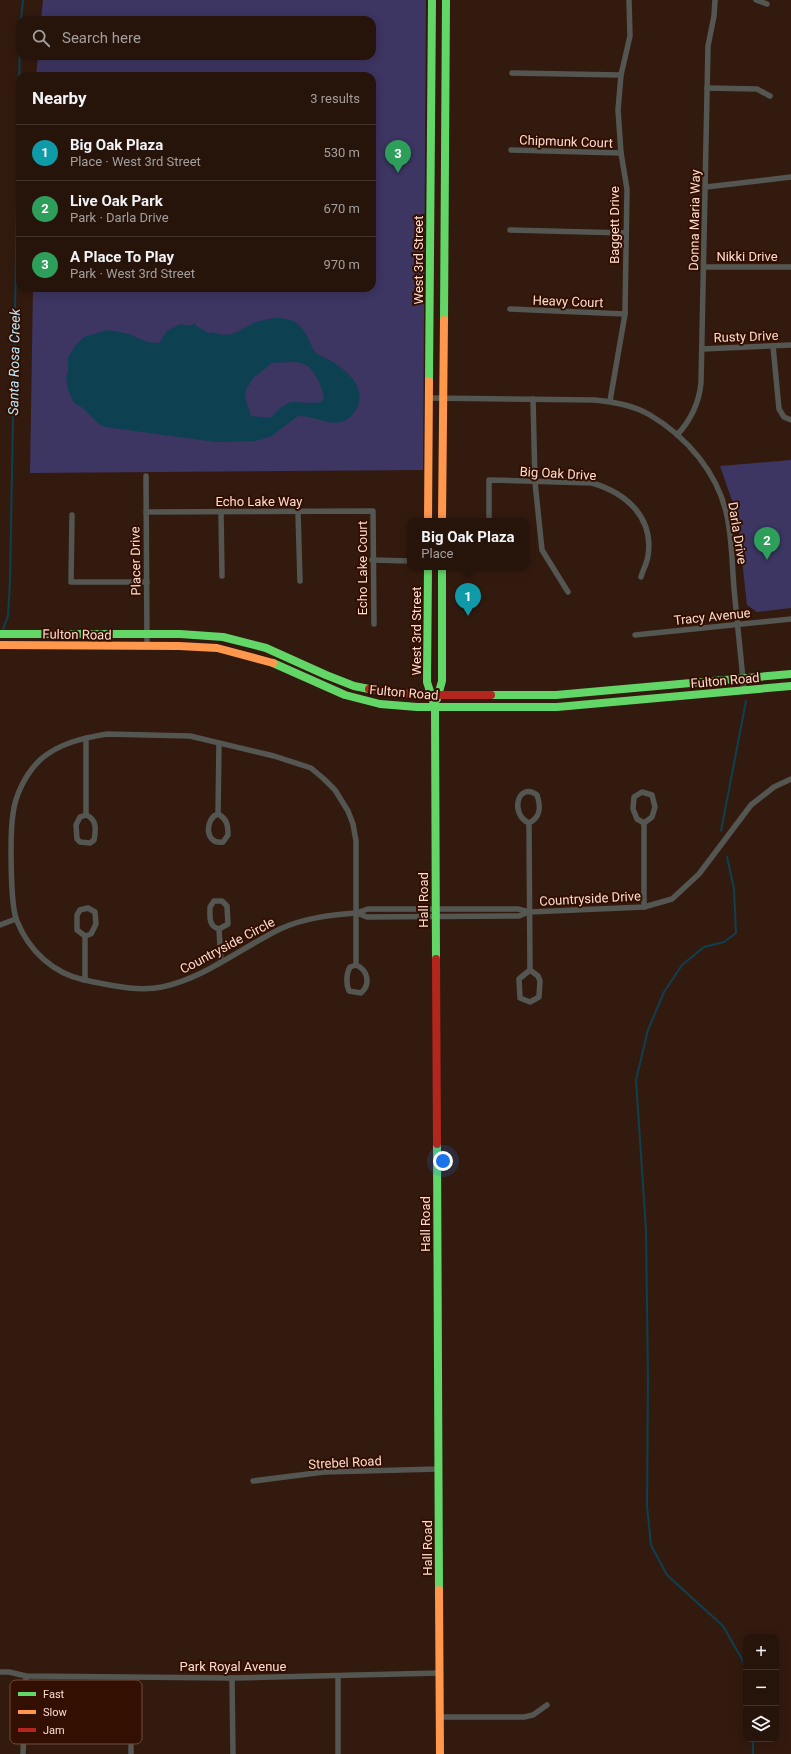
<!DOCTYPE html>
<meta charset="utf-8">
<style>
:root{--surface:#26140b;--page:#322119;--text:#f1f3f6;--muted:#a49e9d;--line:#42332c;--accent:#b6998c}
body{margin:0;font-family:Roboto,sans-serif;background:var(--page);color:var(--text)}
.controls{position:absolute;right:12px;bottom:12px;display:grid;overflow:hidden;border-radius:8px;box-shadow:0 2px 10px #0003}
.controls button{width:36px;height:36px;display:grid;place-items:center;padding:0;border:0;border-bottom:1px solid var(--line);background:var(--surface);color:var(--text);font:20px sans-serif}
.you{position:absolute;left:443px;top:1161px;width:14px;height:14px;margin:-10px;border:3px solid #fff;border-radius:50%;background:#1a73e8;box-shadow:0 0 0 6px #1a73e833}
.badge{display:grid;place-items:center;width:26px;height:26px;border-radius:50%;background:var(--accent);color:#fff;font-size:13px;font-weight:700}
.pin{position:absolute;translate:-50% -33px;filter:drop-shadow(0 1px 2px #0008)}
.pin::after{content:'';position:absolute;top:21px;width:14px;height:12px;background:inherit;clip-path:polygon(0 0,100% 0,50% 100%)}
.popup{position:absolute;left:407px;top:518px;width:122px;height:52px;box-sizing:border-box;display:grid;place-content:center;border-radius:8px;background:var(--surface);filter:drop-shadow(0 1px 3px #0005);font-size:13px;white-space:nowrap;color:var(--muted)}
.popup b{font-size:15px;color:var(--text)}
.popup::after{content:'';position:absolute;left:50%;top:100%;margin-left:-8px;border:8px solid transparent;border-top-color:var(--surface)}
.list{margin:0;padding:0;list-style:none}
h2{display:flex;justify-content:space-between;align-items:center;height:52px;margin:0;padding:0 16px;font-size:17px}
h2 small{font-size:13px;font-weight:400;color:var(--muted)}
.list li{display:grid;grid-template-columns:26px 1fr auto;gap:12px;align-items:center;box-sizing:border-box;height:56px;padding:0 16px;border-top:1px solid var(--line)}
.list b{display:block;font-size:15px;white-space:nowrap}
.list p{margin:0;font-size:13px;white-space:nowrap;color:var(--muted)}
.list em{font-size:13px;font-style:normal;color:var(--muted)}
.icon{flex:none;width:22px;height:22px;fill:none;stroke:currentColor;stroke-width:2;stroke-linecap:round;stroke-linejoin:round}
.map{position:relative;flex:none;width:791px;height:1754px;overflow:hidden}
.search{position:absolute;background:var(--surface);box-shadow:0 2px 10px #0003;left:16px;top:16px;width:360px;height:44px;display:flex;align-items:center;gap:10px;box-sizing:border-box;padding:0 14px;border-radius:12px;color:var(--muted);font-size:15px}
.panel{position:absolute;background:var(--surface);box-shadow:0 2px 10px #0003;left:16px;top:72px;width:360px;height:220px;border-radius:12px}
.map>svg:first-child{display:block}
.green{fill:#3d3562}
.water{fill:#0d4051;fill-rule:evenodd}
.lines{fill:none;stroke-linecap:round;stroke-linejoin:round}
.stream{stroke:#0d4051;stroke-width:2}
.street{stroke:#545651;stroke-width:5.5}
.fast{stroke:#63d668;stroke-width:8}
.slow{stroke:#ff974d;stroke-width:8}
.jam{stroke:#b3261e;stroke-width:8}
.labels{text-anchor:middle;stroke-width:4;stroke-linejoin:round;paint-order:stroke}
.street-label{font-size:13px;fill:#fdddd0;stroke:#320f00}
.water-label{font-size:14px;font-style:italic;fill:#b8e7fa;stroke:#320f00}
.key{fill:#320f00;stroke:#6f4d3e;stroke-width:1}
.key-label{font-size:11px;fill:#fdddd0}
</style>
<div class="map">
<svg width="791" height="1754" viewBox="0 0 791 1754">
<rect width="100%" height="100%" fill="#331a0f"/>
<g class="green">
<polygon points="43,0 426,0 423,470 30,473 33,288 372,288 372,76 36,76 38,56 372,56 372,20 41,20"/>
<polygon points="791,460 791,608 757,612 747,605 737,515 720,466"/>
</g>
<path class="water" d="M275,318C295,318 301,324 310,342C311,345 313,350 315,352C319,356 327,358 331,361C348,371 368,389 356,410C341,435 318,415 298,416L270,437L255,441L216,442L105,427L99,424L83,408L74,403L68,390L66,377L68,372V358L75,346L84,337L108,330L129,334L147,342L159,343L167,331L180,324L190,326L195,323L196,326L210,334L212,332C234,340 239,329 256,322C262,320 269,319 275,318ZM290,362C295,362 302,362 306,365C314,369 324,390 324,399L321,402C293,406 293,393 271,418L251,416L245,397L246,390L253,378L272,363Z"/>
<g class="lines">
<g class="stream">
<polyline points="21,20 23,0"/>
<polyline points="2,632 8,616 10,581 20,37"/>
<polyline points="721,831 746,701"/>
<polyline points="727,857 734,889 736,933 724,942 704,947 682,965 664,992 648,1030 636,1080 646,1230 648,1379 647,1506 651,1545 667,1575 723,1626 743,1661 746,1673"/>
<polyline points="753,1739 753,1754"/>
</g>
<g class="street">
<polyline points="756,0 767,4"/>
<polyline points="512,73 621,75"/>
<polyline points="707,88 757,89 770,96"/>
<polyline points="511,150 621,153"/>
<polyline points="706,187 791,177"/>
<polyline points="510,230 626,233"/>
<polyline points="704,267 791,267"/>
<polyline points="510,309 625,314"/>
<polyline points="773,346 779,409 784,417 791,420"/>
<polyline points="702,349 791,345"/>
<path d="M429,398L595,400C613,402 633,405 650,415C687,437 718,473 727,516C732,539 732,564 734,588C737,622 741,656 744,691"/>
<polyline points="533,399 535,482 542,550 568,592"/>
<polyline points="610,401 625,314 627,189 621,153 618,110 621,75 630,36 629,0"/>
<path d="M677,435C691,420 699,403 701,383L708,46L714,16L715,0"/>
<polyline points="146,476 147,646"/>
<polyline points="146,512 373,511 374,624"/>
<polyline points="298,512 300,581"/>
<polyline points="221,513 222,576"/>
<polyline points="72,515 71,582 147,582"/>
<path d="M489,521V480L592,483C626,493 654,517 648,556C647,563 643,570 641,577"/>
<polyline points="372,560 410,561"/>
<polyline points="635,635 791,619"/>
<path d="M107,734L190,736L274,756L311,768L324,779L335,790L348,811L353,824L356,841V913C330,915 304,918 280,929C241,948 205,978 162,987C138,992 109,985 84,980C53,973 29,951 17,921C10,906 10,832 13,814C15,795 26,773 41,759C60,743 83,738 107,734Z"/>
<path d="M218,814C227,819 228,825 228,835L223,842C204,845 205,818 218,814L219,743"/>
<path d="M86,815C97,819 96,830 94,840L90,843L80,842L77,839L76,825L80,817L86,815V738"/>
<path d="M529,823C509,814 518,781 537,795C541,807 541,817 529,823L530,970L519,979L520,998L530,1002L539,997L540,981L538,976L530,970"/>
<polyline points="644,823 637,819 633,809 634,797 642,792 652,795 655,807 652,817 644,823 644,907"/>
<polyline points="356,913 368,909 518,909 529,912 644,907 672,899 699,874 751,805 774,787 791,779"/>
<polyline points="357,913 367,917 519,916 529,912"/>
<polyline points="0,925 16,919"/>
<path d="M219,929C208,926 210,916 210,907L214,901H222L227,906L228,924L219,929L221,962"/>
<path d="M356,965C368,970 371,984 361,993L349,991C346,984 346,974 350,967L356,965V913"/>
<polyline points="85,980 85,936 91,934 96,924 95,912 88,908 80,910 77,915 77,930 85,936"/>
<polyline points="253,1481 324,1472 439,1469"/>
<polyline points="0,1672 9,1672 26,1676 232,1678 440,1673"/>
<polyline points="232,1678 233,1754"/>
<polyline points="440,1717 524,1717 533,1715 547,1705"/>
<polyline points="131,1746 131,1754"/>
<polyline points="23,1754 26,1676"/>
<polyline points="338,1754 338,1677"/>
</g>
<g class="fast">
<polyline points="444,320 446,0"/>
<polyline points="429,381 432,0"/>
<polyline points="428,567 427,682 435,707 436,959"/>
<polyline points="0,634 180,634 223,637 266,648 326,675 354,686 369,689"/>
<polyline points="273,663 345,695 380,704 417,707 557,707 791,686"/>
<polyline points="491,695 556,695 791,674"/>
<polyline points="437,699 442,681 442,567"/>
<polyline points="437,1144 439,1590"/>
</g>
<g class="slow">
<polyline points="428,521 429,381"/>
<polyline points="442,521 444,320"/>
<polyline points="0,645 179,646 217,648 273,663"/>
<polyline points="439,1590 440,1754"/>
</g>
<g class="jam">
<polyline points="369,689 417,695 491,695"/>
<polyline points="436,959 437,1144"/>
</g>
</g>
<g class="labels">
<g class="street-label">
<text transform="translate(566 141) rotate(2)" y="5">Chipmunk Court</text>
<text transform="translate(694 220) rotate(-89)" y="5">Donna Maria Way</text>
<text transform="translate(614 225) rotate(-90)" y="5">Baggett Drive</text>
<text x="747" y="261">Nikki Drive</text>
<text transform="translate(418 260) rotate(-90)" y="5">West 3rd Street</text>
<text transform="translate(568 301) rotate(2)" y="5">Heavy Court</text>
<text transform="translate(746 336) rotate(-2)" y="5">Rusty Drive</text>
<text transform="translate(558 473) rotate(3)" y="5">Big Oak Drive</text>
<text x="259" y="506">Echo Lake Way</text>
<text transform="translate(738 533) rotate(81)" y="5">Darla Drive</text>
<text transform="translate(135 561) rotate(-91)" y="5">Placer Drive</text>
<text transform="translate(362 568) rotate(-90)" y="5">Echo Lake Court</text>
<text transform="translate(712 616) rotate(-6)" y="5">Tracy Avenue</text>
<text transform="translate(416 631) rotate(-90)" y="5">West 3rd Street</text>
<text transform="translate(77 634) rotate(1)" y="5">Fulton Road</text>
<text transform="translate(725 680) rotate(-5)" y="5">Fulton Road</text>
<text transform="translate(404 692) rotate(5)" y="5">Fulton Road</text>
<text transform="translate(590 898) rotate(-3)" y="5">Countryside Drive</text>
<text transform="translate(423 900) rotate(-90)" y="5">Hall Road</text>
<text transform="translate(227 945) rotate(-28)" y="5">Countryside Circle</text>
<text transform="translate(425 1224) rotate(-90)" y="5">Hall Road</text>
<text transform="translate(345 1462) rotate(-3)" y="5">Strebel Road</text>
<text transform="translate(427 1548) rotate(-90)" y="5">Hall Road</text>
<text x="233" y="1671">Park Royal Avenue</text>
</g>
<g class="water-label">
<text transform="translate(14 362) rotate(-89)" y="5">Santa Rosa Creek</text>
</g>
</g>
<rect x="10" y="1680" width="132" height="64" rx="6" class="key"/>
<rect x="18" y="1692" width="18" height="4" fill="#63d668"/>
<rect x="18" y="1710" width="18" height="4" fill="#ff974d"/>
<rect x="18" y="1728" width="18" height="4" fill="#b3261e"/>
<g class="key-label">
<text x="43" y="1698">Fast</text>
<text x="43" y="1716">Slow</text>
<text x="43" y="1734">Jam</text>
</g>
</svg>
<div class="controls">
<button>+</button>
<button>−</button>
<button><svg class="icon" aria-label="layers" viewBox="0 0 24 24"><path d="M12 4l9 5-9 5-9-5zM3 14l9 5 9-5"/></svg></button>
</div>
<div class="you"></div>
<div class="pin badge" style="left:468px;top:616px;background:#0f9aa8">1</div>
<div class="popup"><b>Big Oak Plaza</b>Place</div>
<div class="pin badge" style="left:767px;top:560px;background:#2e9e5b">2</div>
<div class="pin badge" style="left:398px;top:173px;background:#2e9e5b">3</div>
<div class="search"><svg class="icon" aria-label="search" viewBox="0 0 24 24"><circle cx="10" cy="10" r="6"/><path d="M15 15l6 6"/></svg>Search here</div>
<section class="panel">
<h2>Nearby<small>3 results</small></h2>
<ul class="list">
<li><span class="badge" style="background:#0f9aa8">1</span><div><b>Big Oak Plaza</b><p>Place · West 3rd Street</p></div><em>530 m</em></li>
<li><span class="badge" style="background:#2e9e5b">2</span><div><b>Live Oak Park</b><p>Park · Darla Drive</p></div><em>670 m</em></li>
<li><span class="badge" style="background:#2e9e5b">3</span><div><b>A Place To Play</b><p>Park · West 3rd Street</p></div><em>970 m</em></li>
</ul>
</section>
</div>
